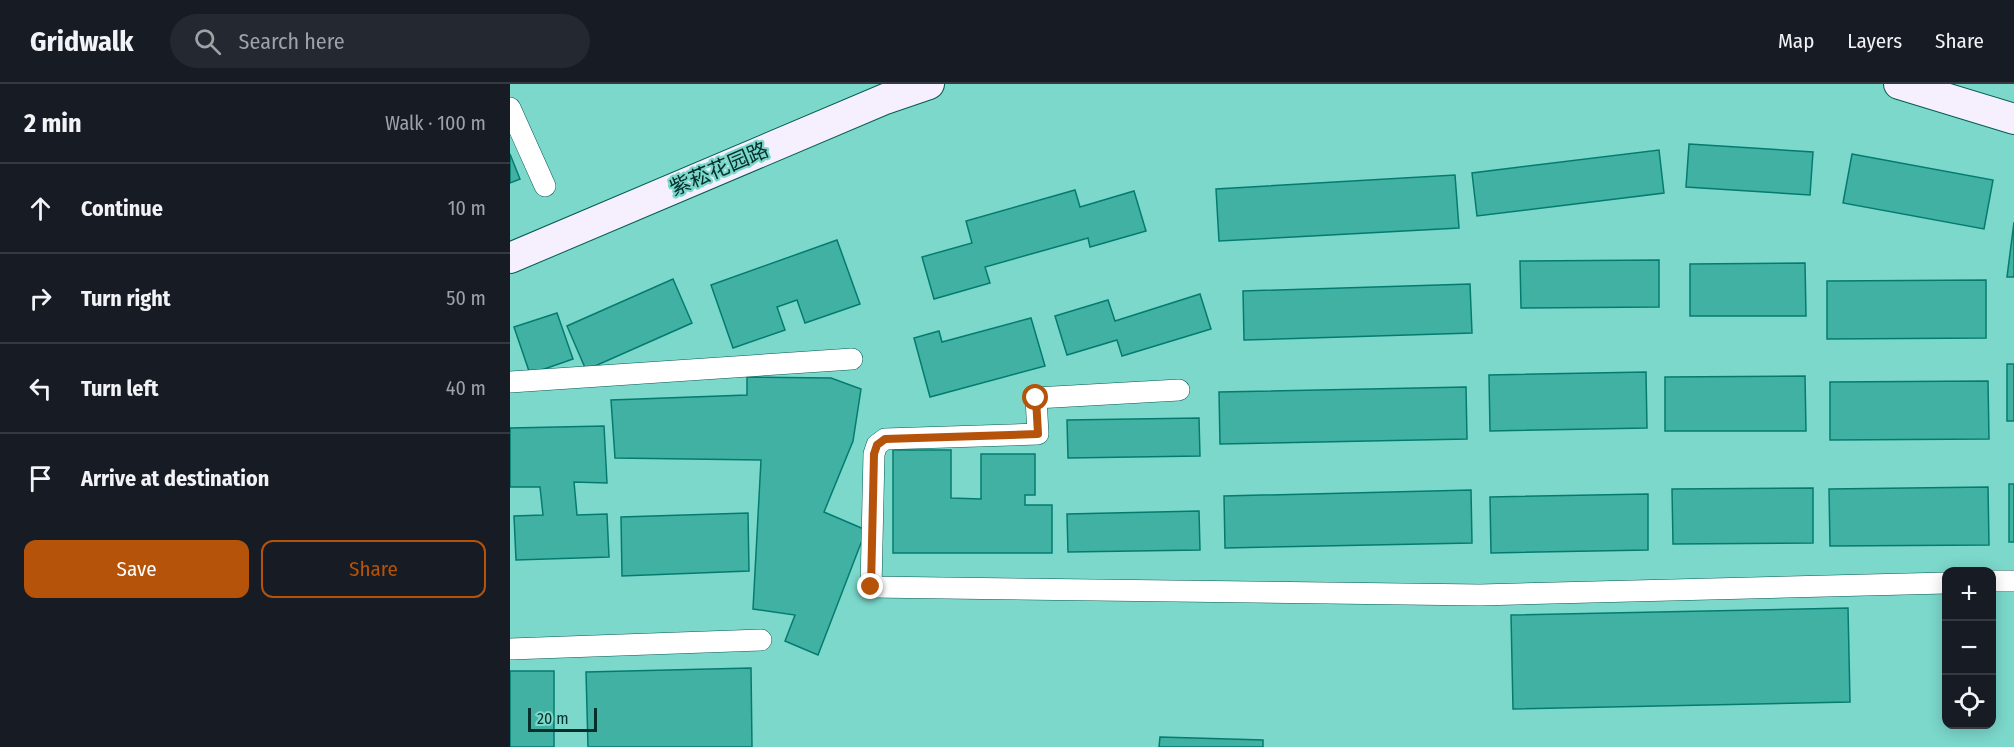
<!DOCTYPE html>
<meta charset="utf-8">
<style>
:root{--surface:#171b24;--page:#242831;--text:#f1f3f6;--muted:#9ea1a6;--line:#363941;--accent:#b45309}
body{margin:0;font-family:"Fira Sans Condensed","Noto Sans SC",sans-serif;background:var(--page);color:var(--text)}
.controls{position:absolute;right:18px;bottom:18px;display:grid;overflow:hidden;border-radius:12px;box-shadow:0 3px 15px #0003}
.controls button{width:54px;height:54px;display:grid;place-items:center;padding:0;border:0;border-bottom:2px solid var(--line);background:var(--surface);color:var(--text);font:30px sans-serif}
.scale{position:absolute;left:18px;bottom:15px;width:69px;box-sizing:border-box;padding-left:6px;border:3px solid #042f2a;border-top:0;font-size:16px;line-height:21px;white-space:nowrap;color:#042f2a;-webkit-text-stroke:4px #7bd8cb;paint-order:stroke}
.stop{position:absolute;width:18px;height:18px;margin:-14px;border:4px solid #b45309;border-radius:50%;background:#fff}
.stop.end{background:#b45309;border-color:#fff;box-shadow:0 2px 6px #0008}
.list{margin:0;padding:0;list-style:none}
h2{display:flex;justify-content:space-between;align-items:center;height:78px;margin:0;padding:0 24px;font-size:26px}
h2 small{font-size:20px;font-weight:400;color:var(--muted)}
.list li{display:grid;grid-template-columns:39px 1fr auto;gap:18px;align-items:center;box-sizing:border-box;height:90px;padding:0 24px;border-top:2px solid var(--line)}
.list b{display:block;font-size:22px;white-space:nowrap}
.list em{font-size:20px;font-style:normal;color:var(--muted)}
.actions{display:flex;gap:12px;padding:18px 24px}
.actions a{flex:1;padding:14px 0;border:2px solid var(--accent);border-radius:12px;text-align:center;font-size:21px;color:var(--accent)}
.actions .main{background:var(--accent);color:#fff}
.icon{flex:none;width:33px;height:33px;fill:none;stroke:currentColor;stroke-width:2;stroke-linecap:round;stroke-linejoin:round}
.map{position:relative;flex:none;width:1504px;height:663px;overflow:hidden}
header{display:flex;align-items:center;gap:36px;box-sizing:border-box;height:84px;padding:0 30px;background:var(--surface);border-bottom:2px solid var(--line)}
header strong{font-size:28px}
nav{display:flex;gap:33px;margin-inline-start:auto;font-size:21px}
.search{width:420px;height:54px;background:var(--page);display:flex;align-items:center;gap:15px;box-sizing:border-box;padding:0 21px;border-radius:33px;color:var(--muted);font-size:22px}
main{display:flex}
aside{flex:1;background:var(--surface)}
.map>svg:first-child{display:block}
.building{fill:#41b1a3;stroke:#057b70;stroke-width:1.5}
.lines{fill:none;stroke-linecap:round;stroke-linejoin:round}
.street-casing{stroke:#055b53;stroke-width:22}
.secondary-casing{stroke:#055b53;stroke-width:32}
.street{stroke:#fff;stroke-width:21}
.secondary{stroke:#f5effe;stroke-width:30}
.route{stroke:#b45309;stroke-width:8}
.labels{text-anchor:middle;stroke-width:4.5;stroke-linejoin:round;paint-order:stroke}
.street-label{font-size:21px;fill:#042f2a;stroke:#7bd8cb}
</style>
<header>
<strong>Gridwalk</strong>
<div class="search"><svg class="icon" aria-label="search" viewBox="0 0 24 24"><circle cx="10" cy="10" r="6"/><path d="M15 15l6 6"/></svg>Search here</div>
<nav><a>Map</a><a>Layers</a><a>Share</a></nav>
</header>
<main>
<aside>
<h2>2 min<small>Walk · 100 m</small></h2>
<ul class="list">
<li><svg class="icon" aria-label="ahead" viewBox="0 0 24 24"><path d="M12 20V5M6 11l6-6 6 6"/></svg><div><b>Continue</b></div><em>10 m</em></li>
<li><svg class="icon" aria-label="right" viewBox="0 0 24 24"><path d="M7 20v-9h11M14 6l5 5-5 5"/></svg><div><b>Turn right</b></div><em>50 m</em></li>
<li><svg class="icon" aria-label="left" viewBox="0 0 24 24"><path d="M17 20v-9H6M10 6l-5 5 5 5"/></svg><div><b>Turn left</b></div><em>40 m</em></li>
<li><svg class="icon" aria-label="arrive" viewBox="0 0 24 24"><path d="M6 21V4h12l-3 4 3 4H6"/></svg><div><b>Arrive at destination</b></div></li>
</ul>
<div class="actions"><a class="main">Save</a><a>Share</a></div>
</aside>
<div class="map">
<svg width="1504" height="663" viewBox="0 0 1504 663">
<rect width="100%" height="100%" fill="#7bd8cb"/>
<g class="building">
<polygon points="1179,60 1303,68 1300,111 1176,103"/>
<polygon points="1149,66 1154,109 967,132 962,89"/>
<polygon points="0,70 10,95 0,99"/>
<polygon points="1342,70 1483,96 1474,145 1333,119"/>
<polygon points="945,91 949,144 709,157 706,105"/>
<polygon points="565,106 570,123 624,107 636,147 580,163 578,154 475,183 480,199 424,215 412,173 462,159 456,137"/>
<polygon points="1504,138 1504,193 1497,193"/>
<polygon points="327,156 350,220 295,239 287,216 267,223 275,246 223,264 201,201"/>
<polygon points="1149,176 1149,223 1011,224 1010,177"/>
<polygon points="1295,179 1296,232 1180,232 1180,180"/>
<polygon points="163,195 182,239 76,286 57,242"/>
<polygon points="1476,196 1476,254 1317,255 1317,197"/>
<polygon points="960,200 962,249 734,256 733,207"/>
<polygon points="690,210 701,245 612,272 607,256 557,271 545,232 598,216 605,237"/>
<polygon points="47,229 63,275 20,290 4,243"/>
<polygon points="521,234 535,282 420,313 404,254 429,247 432,258"/>
<rect x="1497" y="280" width="7" height="57"/>
<polygon points="1136,288 1137,344 980,347 979,291"/>
<polygon points="1295,292 1296,347 1155,347 1155,293"/>
<polygon points="237,293 321,294 351,305 343,357 314,428 356,446 308,571 275,557 285,531 243,525 251,376 105,374 101,316 237,311"/>
<polygon points="1478,297 1479,355 1320,356 1320,298"/>
<polygon points="956,303 957,355 710,360 709,308"/>
<polygon points="689,334 690,372 558,374 557,336"/>
<polygon points="94,342 97,399 64,398 67,431 97,430 99,473 6,476 4,432 33,431 30,403 0,403 0,344"/>
<polygon points="383,366 441,366 441,414 471,415 471,370 525,370 525,411 515,411 515,421 542,421 542,469 383,469"/>
<rect x="1499" y="400" width="5" height="58"/>
<polygon points="1478,403 1479,461 1320,462 1319,405"/>
<polygon points="1303,404 1303,459 1163,460 1162,405"/>
<polygon points="961,406 962,459 715,464 714,412"/>
<polygon points="1138,410 1138,466 981,469 980,413"/>
<polygon points="689,427 690,466 558,468 557,430"/>
<polygon points="238,429 239,487 112,492 111,433"/>
<polygon points="1338,524 1340,618 1003,625 1001,531"/>
<polygon points="241,584 242,663 78,663 76,588"/>
<rect x="0" y="587" width="44" height="76"/>
<polygon points="650,653 753,656 753,663 649,663"/>
</g>
<g class="lines">
<g class="street-casing">
<g id="street">
<polyline points="0,24 35,102"/>
<polyline points="0,298 342,275"/>
<polyline points="669,306 526,314 528,350 375,355 367,361 364,370 361,503 970,511 1436,499"/>
<polyline points="1482,497 1504,497"/>
<polyline points="0,565 251,556"/>
</g>
</g>
<g class="secondary-casing">
<g id="secondary">
<polyline points="1389,0 1504,35"/>
<polyline points="0,174 375,15 419,0"/>
</g>
</g>
<use href="#street" class="street"/>
<use href="#secondary" class="secondary"/>
</g>
<g class="lines">
<polyline class="route" points="361,503 364,370 367,361 375,355 528,350 526,314"/>
</g>
<g class="labels">
<g class="street-label">
<text transform="translate(209 85) rotate(-23)" y="7">紫菘花园路</text>
</g>
</g>
</svg>
<div class="controls">
<button>+</button>
<button>−</button>
<button><svg class="icon" aria-label="locate" viewBox="0 0 24 24"><circle cx="12" cy="12" r="6"/><path d="M12 2v4M12 18v4M2 12h4M18 12h4"/></svg></button>
</div>
<div class="scale">20 m</div>
<div class="stop" style="left:526px;top:314px"></div>
<div class="stop end" style="left:361px;top:503px"></div>
</div>
</main>
